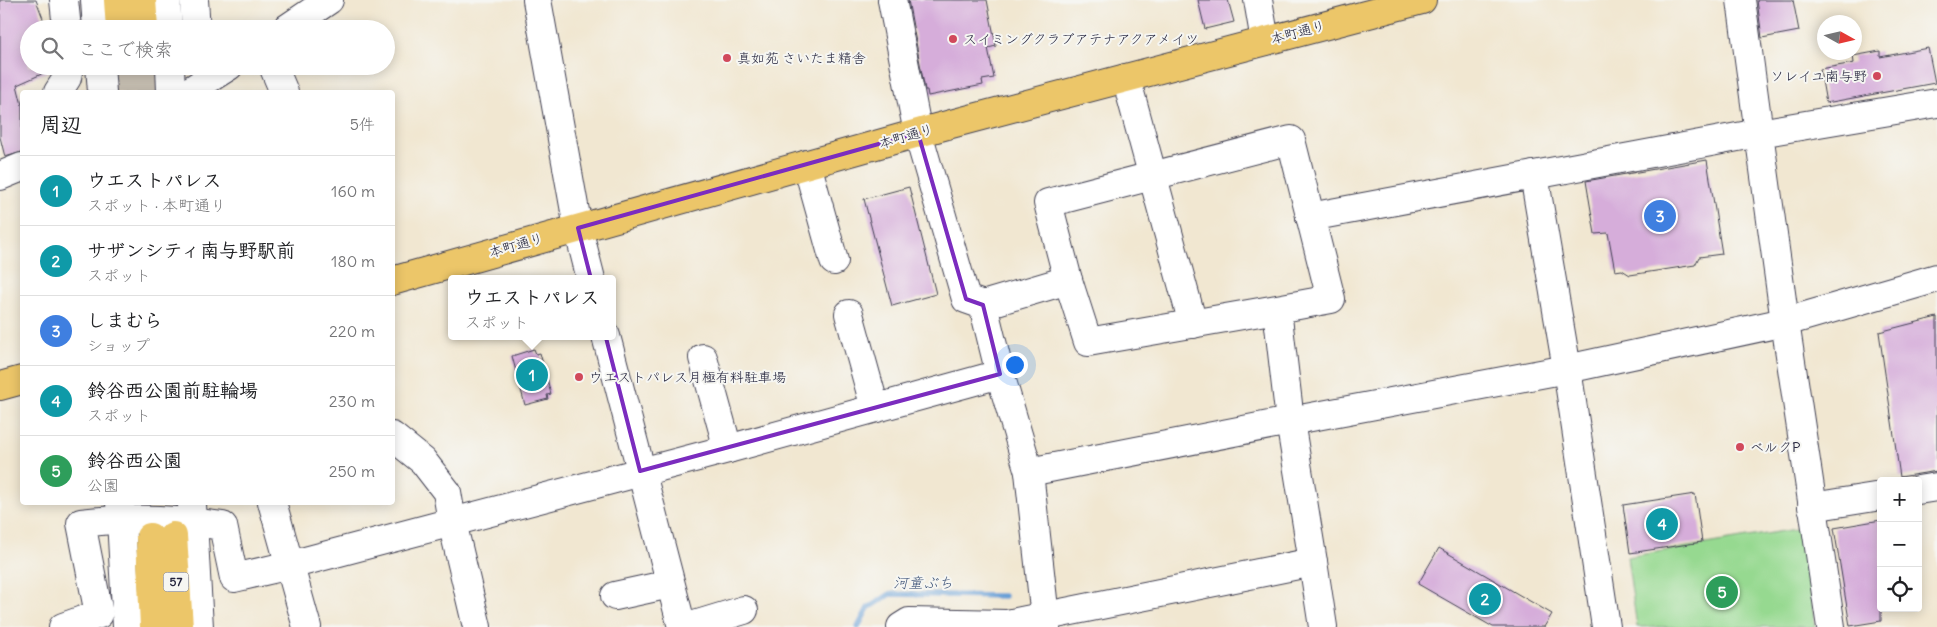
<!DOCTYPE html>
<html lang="ja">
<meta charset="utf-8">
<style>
:root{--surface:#fff;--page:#f6f6f6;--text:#202124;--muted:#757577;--line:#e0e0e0;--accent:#db2777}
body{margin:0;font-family:Delius,"Klee One",sans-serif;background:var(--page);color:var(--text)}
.controls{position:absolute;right:15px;bottom:15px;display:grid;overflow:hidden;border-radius:5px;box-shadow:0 2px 12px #0003}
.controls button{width:45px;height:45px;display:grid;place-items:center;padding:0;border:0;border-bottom:1px solid var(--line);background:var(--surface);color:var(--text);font:25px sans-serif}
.compass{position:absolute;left:1817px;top:15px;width:45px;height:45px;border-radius:50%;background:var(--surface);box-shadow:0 2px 12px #0003;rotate:98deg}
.you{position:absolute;left:1014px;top:364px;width:18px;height:18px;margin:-12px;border:4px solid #fff;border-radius:50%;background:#1a73e8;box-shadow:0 0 0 8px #1a73e833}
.badge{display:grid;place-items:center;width:32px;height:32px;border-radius:50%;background:var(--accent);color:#fff;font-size:16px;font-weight:700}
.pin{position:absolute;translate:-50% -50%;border:2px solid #fff;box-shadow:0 1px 5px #0006}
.popup{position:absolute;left:448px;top:275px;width:168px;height:65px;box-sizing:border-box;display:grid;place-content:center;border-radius:5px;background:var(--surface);filter:drop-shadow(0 1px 4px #0005);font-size:16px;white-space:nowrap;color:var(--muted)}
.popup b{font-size:19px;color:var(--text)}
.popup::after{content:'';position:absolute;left:50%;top:100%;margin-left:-10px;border:10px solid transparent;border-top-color:var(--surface)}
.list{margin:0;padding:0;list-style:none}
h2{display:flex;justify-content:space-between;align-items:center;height:65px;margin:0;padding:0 20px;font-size:21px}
h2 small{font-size:16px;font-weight:400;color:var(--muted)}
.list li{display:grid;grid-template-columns:32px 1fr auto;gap:15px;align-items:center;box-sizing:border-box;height:70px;padding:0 20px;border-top:1px solid var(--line)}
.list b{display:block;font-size:19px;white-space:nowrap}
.list p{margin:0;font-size:16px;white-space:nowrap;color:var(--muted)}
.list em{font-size:16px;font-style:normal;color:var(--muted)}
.icon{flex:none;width:28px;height:28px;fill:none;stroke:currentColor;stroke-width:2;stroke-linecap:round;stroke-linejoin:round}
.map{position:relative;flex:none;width:1937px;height:627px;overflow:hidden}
.search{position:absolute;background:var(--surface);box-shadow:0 2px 12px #0003;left:20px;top:20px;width:375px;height:55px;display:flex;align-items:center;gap:12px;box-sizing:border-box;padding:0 18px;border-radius:28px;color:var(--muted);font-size:19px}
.panel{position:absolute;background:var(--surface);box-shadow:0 2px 12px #0003;left:20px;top:90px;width:375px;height:415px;border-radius:5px}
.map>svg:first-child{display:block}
.green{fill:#96d990;stroke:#5c7e66}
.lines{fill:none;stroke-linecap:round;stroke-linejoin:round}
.stream{stroke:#689fd6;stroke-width:5.5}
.building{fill:#d6adda}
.major-tunnel{stroke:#c8c0b3;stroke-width:28;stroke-dasharray:28 14;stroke-linecap:butt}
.minor-casing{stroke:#414052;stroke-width:30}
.major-casing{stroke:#414052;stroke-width:30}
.minor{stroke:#fff;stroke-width:28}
.major{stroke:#ecc669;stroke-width:28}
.marked{fill:none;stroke:#7b2cbf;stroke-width:4;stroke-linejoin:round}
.poi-dot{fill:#d1495b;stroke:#f6f6f2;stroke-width:2}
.labels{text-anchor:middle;stroke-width:4;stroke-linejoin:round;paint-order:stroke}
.shield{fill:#f6f6f2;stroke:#626272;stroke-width:1}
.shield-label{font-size:12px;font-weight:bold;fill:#22223b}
.street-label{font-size:14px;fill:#22223b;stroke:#f6f6f2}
.poi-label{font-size:14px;fill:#22223b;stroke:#f6f6f2;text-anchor:start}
.water-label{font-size:15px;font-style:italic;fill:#3e5479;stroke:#f6f6f2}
</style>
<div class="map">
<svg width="1937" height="627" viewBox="0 0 1937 627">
<rect width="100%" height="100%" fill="#f6f6f2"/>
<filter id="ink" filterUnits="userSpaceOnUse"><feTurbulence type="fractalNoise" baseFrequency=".02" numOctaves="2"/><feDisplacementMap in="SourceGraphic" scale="10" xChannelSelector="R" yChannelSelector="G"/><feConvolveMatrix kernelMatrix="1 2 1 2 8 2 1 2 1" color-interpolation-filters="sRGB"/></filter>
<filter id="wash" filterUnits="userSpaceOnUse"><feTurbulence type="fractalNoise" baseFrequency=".0096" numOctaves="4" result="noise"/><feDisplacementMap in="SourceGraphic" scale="20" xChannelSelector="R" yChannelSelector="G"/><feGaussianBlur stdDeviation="1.12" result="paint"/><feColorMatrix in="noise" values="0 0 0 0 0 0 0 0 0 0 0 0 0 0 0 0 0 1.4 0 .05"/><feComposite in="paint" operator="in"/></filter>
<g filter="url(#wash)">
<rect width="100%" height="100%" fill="#f1e7d1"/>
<polygon class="green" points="1802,528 1815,627 1637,627 1627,557"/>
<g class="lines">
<polyline class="stream" points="858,627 868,608 890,594 1004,596"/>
</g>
<g id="blocks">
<g class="building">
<polygon points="0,0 36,0 47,29 29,29 29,66 53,66 53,69 17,85 22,105 22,152 5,157 0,137"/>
<polygon points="908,0 987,0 996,46 988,48 994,78 982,80 983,85 928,96 927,90 925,90"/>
<polygon points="1198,0 1228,0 1234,22 1205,29"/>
<polygon points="1757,0 1793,0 1799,31 1762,38"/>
<polygon points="1928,48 1935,83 1826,103 1820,69 1854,63 1853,56 1880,51 1880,57"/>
<polygon points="1707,160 1722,254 1699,257 1695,265 1630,275 1622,270 1615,271 1608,233 1595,234 1586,181"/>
<polygon points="909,187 936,294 892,306 864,199"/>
<polygon points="1937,317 1937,471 1900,477 1879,332"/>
<polygon points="534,349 536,354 540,353 551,394 547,395 548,399 525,405 512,356"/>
<polygon points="1695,494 1702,542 1630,553 1623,505"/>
<polygon points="1881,520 1881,621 1850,626 1834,528"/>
<polygon points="1439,548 1552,614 1544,627 1493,627 1418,584"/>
</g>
</g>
</g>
<g filter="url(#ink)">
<use href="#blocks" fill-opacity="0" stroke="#414052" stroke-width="1"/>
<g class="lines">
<g class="major-tunnel">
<polyline points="123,66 125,92"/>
<polyline points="147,66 149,92"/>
</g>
<g class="minor-casing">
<g id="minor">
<polyline points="64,0 67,29"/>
<polyline points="95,0 97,29"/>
<polyline points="166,0 168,29"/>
<polyline points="194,0 196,29"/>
<polyline points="537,0 578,228 591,279"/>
<polyline points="892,0 918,133 966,299 983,305 1000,374 1029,472 1046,627"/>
<polyline points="1258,0 1265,41"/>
<polyline points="286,29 329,0"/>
<polyline points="100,66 102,92"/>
<polyline points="170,66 171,92"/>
<polyline points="273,66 284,92"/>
<polyline points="1126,78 1193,324"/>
<polyline points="58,92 67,78 69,66"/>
<polyline points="188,92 229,66"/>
<polyline points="807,164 834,261"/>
<polyline points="0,176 22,167"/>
<polyline points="1310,217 1534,175"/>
<polyline points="983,305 1068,280"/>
<polyline points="1277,309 1331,299 1291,140 1048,203 1068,280 1088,342 1277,309 1290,421 1567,369 1534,175 1759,133 1741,0"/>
<polyline points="849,314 875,408"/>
<polyline points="606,336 682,627"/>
<polyline points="703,358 728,449"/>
<polyline points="392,436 423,461 447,492 452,522 477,627"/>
<polyline points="1029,472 1290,421 1313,562"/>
<polyline points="1918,490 1937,487"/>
<polyline points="120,502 127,627"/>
<polyline points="272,502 307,627"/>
<polyline points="192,504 199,627"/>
<polyline points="1812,507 1881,496"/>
<polyline points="615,596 670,584"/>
<path d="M63,627L99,614L81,523C128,517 176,519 223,526L234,578L290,565L728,449L1000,374"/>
<polyline points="688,627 744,610"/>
<polyline points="901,627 909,622 1007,624 1313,562 1323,627"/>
<polyline points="1606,627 1567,369 1785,322 1937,278"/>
<polyline points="1831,627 1785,322 1759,133 1937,103"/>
</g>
</g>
<g class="major-casing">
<g id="major">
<polyline points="118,0 120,29"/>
<polyline points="142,0 144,29"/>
<polyline points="392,281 936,128 1422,0"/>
<polyline points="0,386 22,380"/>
<polyline points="173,536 179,627"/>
<polyline points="150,537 154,627"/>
</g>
</g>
<use href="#minor" class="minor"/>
<use href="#major" class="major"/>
</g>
</g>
<path class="marked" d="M918,133L966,299L983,305L1000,374L640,471L578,228Z"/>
<g class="poi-dot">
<circle cx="953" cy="39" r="5"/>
<circle cx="727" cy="58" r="5"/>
<circle cx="1877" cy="76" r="5"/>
<circle cx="579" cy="377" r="5"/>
<circle cx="1740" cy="447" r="5"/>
</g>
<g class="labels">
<rect class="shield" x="163.5" y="572.5" width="25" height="19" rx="4"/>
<g class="shield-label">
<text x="176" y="586">57</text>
</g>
<g class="street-label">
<text transform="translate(1298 32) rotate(-15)" y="5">本町通り</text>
<text transform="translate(906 136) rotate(-16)" y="5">本町通り</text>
<text transform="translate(516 245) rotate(-16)" y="5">本町通り</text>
</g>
<g class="poi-label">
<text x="963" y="44">スイミングクラブアテナアクアメイツ</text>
<text x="737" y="63">真如苑 さいたま精舎</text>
<text x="1867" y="81" text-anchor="end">ソレイユ南与野</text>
<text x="589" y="382">ウエストパレス月極有料駐車場</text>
<text x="1750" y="452">ベルクP</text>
</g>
<g class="water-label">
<text x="923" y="588">河童ぶち</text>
</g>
</g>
</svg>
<div class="controls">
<button>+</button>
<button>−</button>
<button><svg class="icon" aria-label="locate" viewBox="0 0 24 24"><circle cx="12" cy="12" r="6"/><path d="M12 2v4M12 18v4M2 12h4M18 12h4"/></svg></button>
</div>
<svg class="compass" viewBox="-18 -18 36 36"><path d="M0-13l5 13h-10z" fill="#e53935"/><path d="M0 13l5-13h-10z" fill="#757577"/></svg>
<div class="you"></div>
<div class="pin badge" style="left:532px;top:375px;background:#0f9aa8">1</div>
<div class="popup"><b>ウエストパレス</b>スポット</div>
<div class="pin badge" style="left:1485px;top:599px;background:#0f9aa8">2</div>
<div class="pin badge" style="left:1660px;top:216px;background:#3f7fe0">3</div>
<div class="pin badge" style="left:1662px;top:524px;background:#0f9aa8">4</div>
<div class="pin badge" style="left:1722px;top:592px;background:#2e9e5b">5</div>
<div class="search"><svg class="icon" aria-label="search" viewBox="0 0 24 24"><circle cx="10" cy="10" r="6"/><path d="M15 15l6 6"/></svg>ここで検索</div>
<section class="panel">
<h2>周辺<small>5件</small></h2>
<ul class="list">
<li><span class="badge" style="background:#0f9aa8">1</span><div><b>ウエストパレス</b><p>スポット · 本町通り</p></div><em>160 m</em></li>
<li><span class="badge" style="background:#0f9aa8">2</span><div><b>サザンシティ南与野駅前</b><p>スポット</p></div><em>180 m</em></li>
<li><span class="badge" style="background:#3f7fe0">3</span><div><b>しまむら</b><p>ショップ</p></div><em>220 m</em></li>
<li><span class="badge" style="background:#0f9aa8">4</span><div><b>鈴谷西公園前駐輪場</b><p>スポット</p></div><em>230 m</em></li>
<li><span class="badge" style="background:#2e9e5b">5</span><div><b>鈴谷西公園</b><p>公園</p></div><em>250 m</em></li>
</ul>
</section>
</div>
